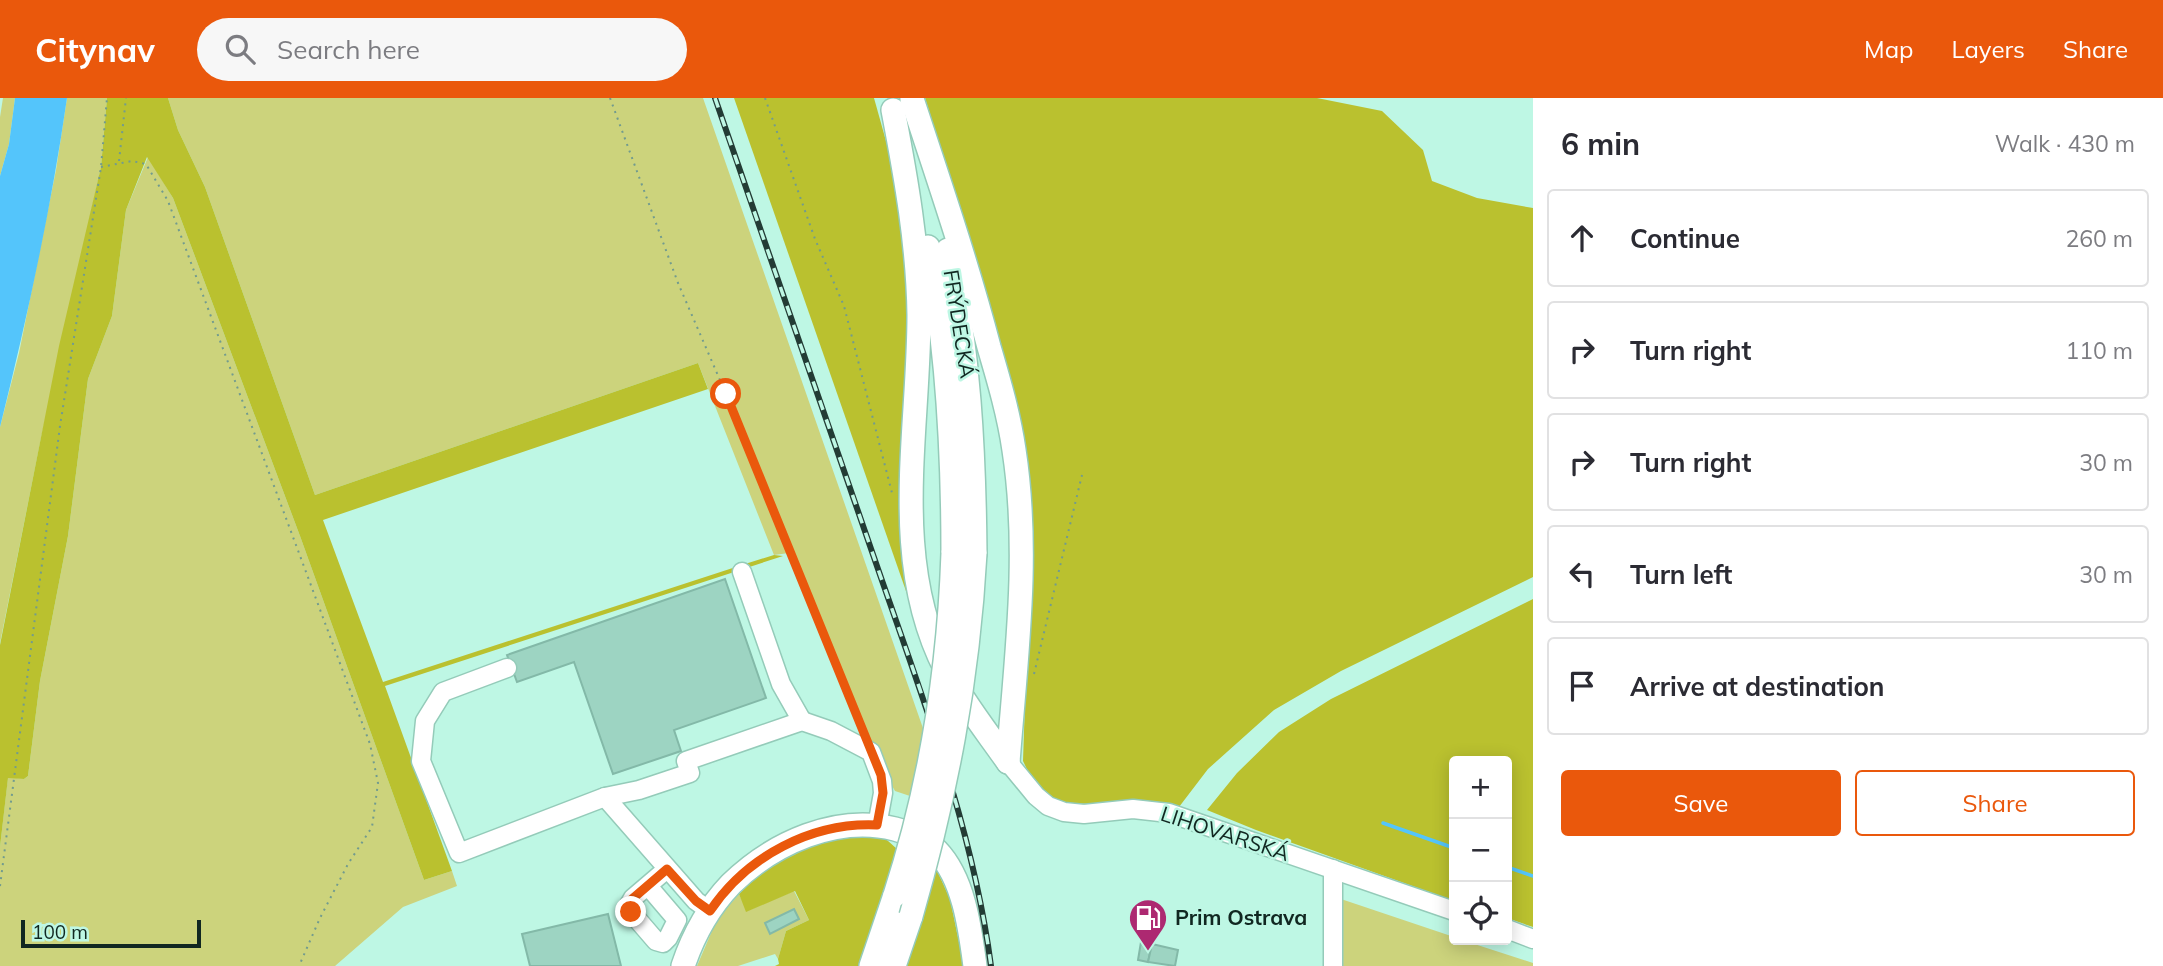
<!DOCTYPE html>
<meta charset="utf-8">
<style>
:root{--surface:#fff;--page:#f7f7f7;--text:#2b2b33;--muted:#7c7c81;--line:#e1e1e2;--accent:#ea580c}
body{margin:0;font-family:Mulish,sans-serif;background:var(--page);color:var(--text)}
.controls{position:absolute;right:21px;bottom:21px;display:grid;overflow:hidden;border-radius:7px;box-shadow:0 4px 18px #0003}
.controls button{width:63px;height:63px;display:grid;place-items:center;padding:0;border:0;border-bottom:2px solid var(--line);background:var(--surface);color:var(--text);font:35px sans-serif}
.scale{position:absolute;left:21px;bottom:18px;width:180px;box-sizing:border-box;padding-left:7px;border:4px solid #112721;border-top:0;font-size:19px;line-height:24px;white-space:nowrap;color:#112721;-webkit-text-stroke:5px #bef7e4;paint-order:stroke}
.stop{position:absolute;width:21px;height:21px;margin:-16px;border:5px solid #ea580c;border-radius:50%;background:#fff}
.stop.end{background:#ea580c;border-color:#fff;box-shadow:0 2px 7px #0008}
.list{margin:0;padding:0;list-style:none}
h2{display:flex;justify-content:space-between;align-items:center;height:91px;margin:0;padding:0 28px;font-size:30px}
h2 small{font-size:23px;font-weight:400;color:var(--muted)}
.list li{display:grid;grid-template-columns:46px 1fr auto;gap:21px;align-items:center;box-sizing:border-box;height:98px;margin:0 14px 14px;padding:0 14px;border:2px solid var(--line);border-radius:7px}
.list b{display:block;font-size:26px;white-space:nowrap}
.list em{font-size:23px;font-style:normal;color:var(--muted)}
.actions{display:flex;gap:14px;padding:21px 28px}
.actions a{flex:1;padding:16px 0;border:2px solid var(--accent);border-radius:7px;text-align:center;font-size:24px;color:var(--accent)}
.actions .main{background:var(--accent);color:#fff}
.icon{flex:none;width:38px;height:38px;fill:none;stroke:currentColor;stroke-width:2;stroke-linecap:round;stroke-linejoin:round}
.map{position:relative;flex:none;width:1533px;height:868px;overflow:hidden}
header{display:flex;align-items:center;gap:42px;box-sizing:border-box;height:98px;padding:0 35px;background:var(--accent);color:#fff}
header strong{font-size:33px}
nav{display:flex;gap:38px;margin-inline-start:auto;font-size:24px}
.search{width:490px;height:63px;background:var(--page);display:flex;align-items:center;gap:18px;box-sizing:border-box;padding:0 24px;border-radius:38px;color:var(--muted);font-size:26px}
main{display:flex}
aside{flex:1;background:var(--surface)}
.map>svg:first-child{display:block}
.green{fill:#ccd37c}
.forest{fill:#bac12f}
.water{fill:#54c5fb}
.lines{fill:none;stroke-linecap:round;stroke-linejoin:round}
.stream{stroke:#54c5fb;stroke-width:3.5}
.building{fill:#9dd4c2;stroke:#83b9a8;stroke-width:2}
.minor-casing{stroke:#94cbb9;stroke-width:21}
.major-casing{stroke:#94cbb9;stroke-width:26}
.path{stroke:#729b8e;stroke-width:2;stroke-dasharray:2 5;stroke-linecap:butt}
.minor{stroke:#fff;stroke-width:18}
.major{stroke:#fff;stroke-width:23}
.rail-casing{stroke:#233c35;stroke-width:6}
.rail{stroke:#bef7e4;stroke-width:3.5;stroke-dasharray:10;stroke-linecap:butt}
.major-bridge-casing{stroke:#94cbb9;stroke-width:26;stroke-linecap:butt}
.major-bridge{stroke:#fff;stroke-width:23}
.route{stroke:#ea580c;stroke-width:9}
.labels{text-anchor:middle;stroke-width:5;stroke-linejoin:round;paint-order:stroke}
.street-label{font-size:21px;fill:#112721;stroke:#bef7e4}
.poi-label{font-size:21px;font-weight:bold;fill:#112721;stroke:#bef7e4;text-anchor:start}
</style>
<header>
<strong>Citynav</strong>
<div class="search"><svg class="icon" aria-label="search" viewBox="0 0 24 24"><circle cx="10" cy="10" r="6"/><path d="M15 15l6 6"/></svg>Search here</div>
<nav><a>Map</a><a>Layers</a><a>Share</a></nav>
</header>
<main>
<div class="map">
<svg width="1533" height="868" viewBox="0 0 1533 868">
<rect width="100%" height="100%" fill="#bef7e4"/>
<g class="green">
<polygon points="3,0 15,0 9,46 0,78 0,19"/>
<polygon points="67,0 107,0 101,69 41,340 0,545 0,329 19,255 56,72"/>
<polygon points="168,0 703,0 925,636 910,698 895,693 873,653 789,455 774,457 698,265 315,397 205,89 178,32"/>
<polygon points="148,59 173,100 300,438 424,782 452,773 457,788 403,809 335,868 0,868 0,749 8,679 24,681 28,678 40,583 68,438 88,281 112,218 126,112"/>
<polygon points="794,793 809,822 786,833 778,861 775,856 738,868 697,868 717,821 739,796 747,813"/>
<polygon points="1341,801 1454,839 1454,842 1462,842 1533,865 1533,868 1341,868"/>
</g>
<g class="forest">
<polygon points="107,0 168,0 178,32 205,89 315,397 698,265 708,291 323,422 383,584 745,466 774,457 783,458 385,588 452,773 424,782 300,438 173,100 147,59 126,112 112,218 88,281 68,438 40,583 28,678 24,681 8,680 0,749 0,547 59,248 101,69"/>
<polygon points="734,0 874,0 903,104 911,152 914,516"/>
<polygon points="925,0 1317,0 1382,13 1423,52 1432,83 1477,100 1533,110 1533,479 1341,573 1274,612 1208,671 1179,709 1061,705 1036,690 1023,663 1029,484 951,84"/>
<polygon points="1533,501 1533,829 1507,820 1507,663 1454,663 1454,803 1256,732 1207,712 1237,675 1279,634 1331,601"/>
<polygon points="840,734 878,734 897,751 861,868 775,868 779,866 778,861 786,833 809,822 795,793 746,814 739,796 765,771"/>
<polygon points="936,770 950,801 964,868 903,868"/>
</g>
<path class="water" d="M15,0H67C51,111 27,221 0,329V78L9,46Z"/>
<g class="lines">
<g class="stream">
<polyline points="1383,725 1454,750"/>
<polyline points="1507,769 1533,778"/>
</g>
</g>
<g class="building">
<polygon points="725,481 766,600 674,632 681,653 613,676 574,564 517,584 507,557"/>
<polygon points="794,811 799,821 770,836 765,825"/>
<polygon points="608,816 621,868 530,868 522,836"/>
<polygon points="1141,844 1152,846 1148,864 1138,862"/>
<polygon points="1152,846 1178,852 1175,868 1148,864"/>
</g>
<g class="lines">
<g class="minor-casing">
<g id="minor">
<polyline points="742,474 781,586 802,623"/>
<polyline points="507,570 443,594 425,623 421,663 459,755 605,699 639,692 690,675 686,663 802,623 831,633 871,654 882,683 883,695 877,728"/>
<polyline points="1008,664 1036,698 1048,708 1064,714 1084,716 1133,711 1169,715 1454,813"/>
<polyline points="605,699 696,803 710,813"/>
<polyline points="1333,771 1333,868"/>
<polyline points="648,788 677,822 668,840 663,845 656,843 631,814 629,807 633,800 667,771"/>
<polyline points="1507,831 1533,841"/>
</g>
</g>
<g class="major-casing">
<g id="major">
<path d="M912,1C939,83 967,165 989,249C999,283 1009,317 1014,352C1030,456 1016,560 1008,664"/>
<path d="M893,12C906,80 918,147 919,217C919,335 889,462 946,572C963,604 987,634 1008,664"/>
<path d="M928,149C948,249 953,353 953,455"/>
<path d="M948,152C969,256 974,350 975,455"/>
<path d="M683,868C693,838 709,809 731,786C773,745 837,716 895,731C910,735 926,742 937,753C964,781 970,831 975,868"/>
<polyline points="871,868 895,797"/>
<polyline points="894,868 911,818"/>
</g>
</g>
<g class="path">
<polyline points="610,0 678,185 726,296 860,630"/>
<polyline points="765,0 815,141 844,208 892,395"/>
<polyline points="119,63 126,0"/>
<polyline points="101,69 132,63 146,66 168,103 370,646 378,685 372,729 348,766 320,820 299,868"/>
<polyline points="1034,576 1082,377"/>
<polyline points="0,788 60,328 101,69 107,0"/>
</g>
<use href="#minor" class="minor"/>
<use href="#major" class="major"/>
<g class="rail-casing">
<path id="rail" d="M715,0C769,157 824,314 878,471C923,601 973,731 991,868"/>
</g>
<use href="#rail" class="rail"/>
<g class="major-bridge-casing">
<g id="major-bridge">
<path d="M895,797C931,686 949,572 953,455"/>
<path d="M911,818C946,696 968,583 975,455"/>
</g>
</g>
<use href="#major-bridge" class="major-bridge"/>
</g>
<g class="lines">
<path class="route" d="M631,814V802L667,771L696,803L710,813C747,758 812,724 877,727L883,695L881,677L726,296"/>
</g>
<defs>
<g id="fuel-pin" transform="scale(2.0125)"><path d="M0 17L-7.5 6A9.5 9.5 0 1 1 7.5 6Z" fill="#ad2971" stroke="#bef7e4"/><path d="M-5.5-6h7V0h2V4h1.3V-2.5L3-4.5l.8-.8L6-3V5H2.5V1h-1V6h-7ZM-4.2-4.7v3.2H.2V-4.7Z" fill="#fff"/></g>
</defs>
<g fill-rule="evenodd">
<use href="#fuel-pin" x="1148" y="820"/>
</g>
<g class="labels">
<g class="street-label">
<text transform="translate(959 226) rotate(81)" y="7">FRÝDECKÁ</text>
<text transform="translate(1225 736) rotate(18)" y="7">LIHOVARSKÁ</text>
</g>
<g class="poi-label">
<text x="1175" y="827">Prim Ostrava</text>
</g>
</g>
</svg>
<div class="controls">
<button>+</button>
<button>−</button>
<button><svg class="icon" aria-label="locate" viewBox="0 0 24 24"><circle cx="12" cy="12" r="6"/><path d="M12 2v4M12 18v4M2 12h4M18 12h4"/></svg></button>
</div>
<div class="scale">100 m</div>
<div class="stop" style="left:726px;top:296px"></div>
<div class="stop end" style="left:631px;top:814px"></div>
</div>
<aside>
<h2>6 min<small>Walk · 430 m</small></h2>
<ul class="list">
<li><svg class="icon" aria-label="ahead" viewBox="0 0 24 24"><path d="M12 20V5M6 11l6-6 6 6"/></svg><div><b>Continue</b></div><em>260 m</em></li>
<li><svg class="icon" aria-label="right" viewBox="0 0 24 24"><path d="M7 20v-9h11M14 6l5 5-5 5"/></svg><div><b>Turn right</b></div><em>110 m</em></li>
<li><svg class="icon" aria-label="right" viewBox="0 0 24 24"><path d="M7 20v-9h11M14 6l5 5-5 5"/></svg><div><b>Turn right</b></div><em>30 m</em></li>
<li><svg class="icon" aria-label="left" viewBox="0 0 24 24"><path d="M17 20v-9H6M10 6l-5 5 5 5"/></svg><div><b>Turn left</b></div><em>30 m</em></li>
<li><svg class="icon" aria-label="arrive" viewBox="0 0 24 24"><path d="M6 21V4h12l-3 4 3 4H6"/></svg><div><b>Arrive at destination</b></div></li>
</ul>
<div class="actions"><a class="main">Save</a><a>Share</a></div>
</aside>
</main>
